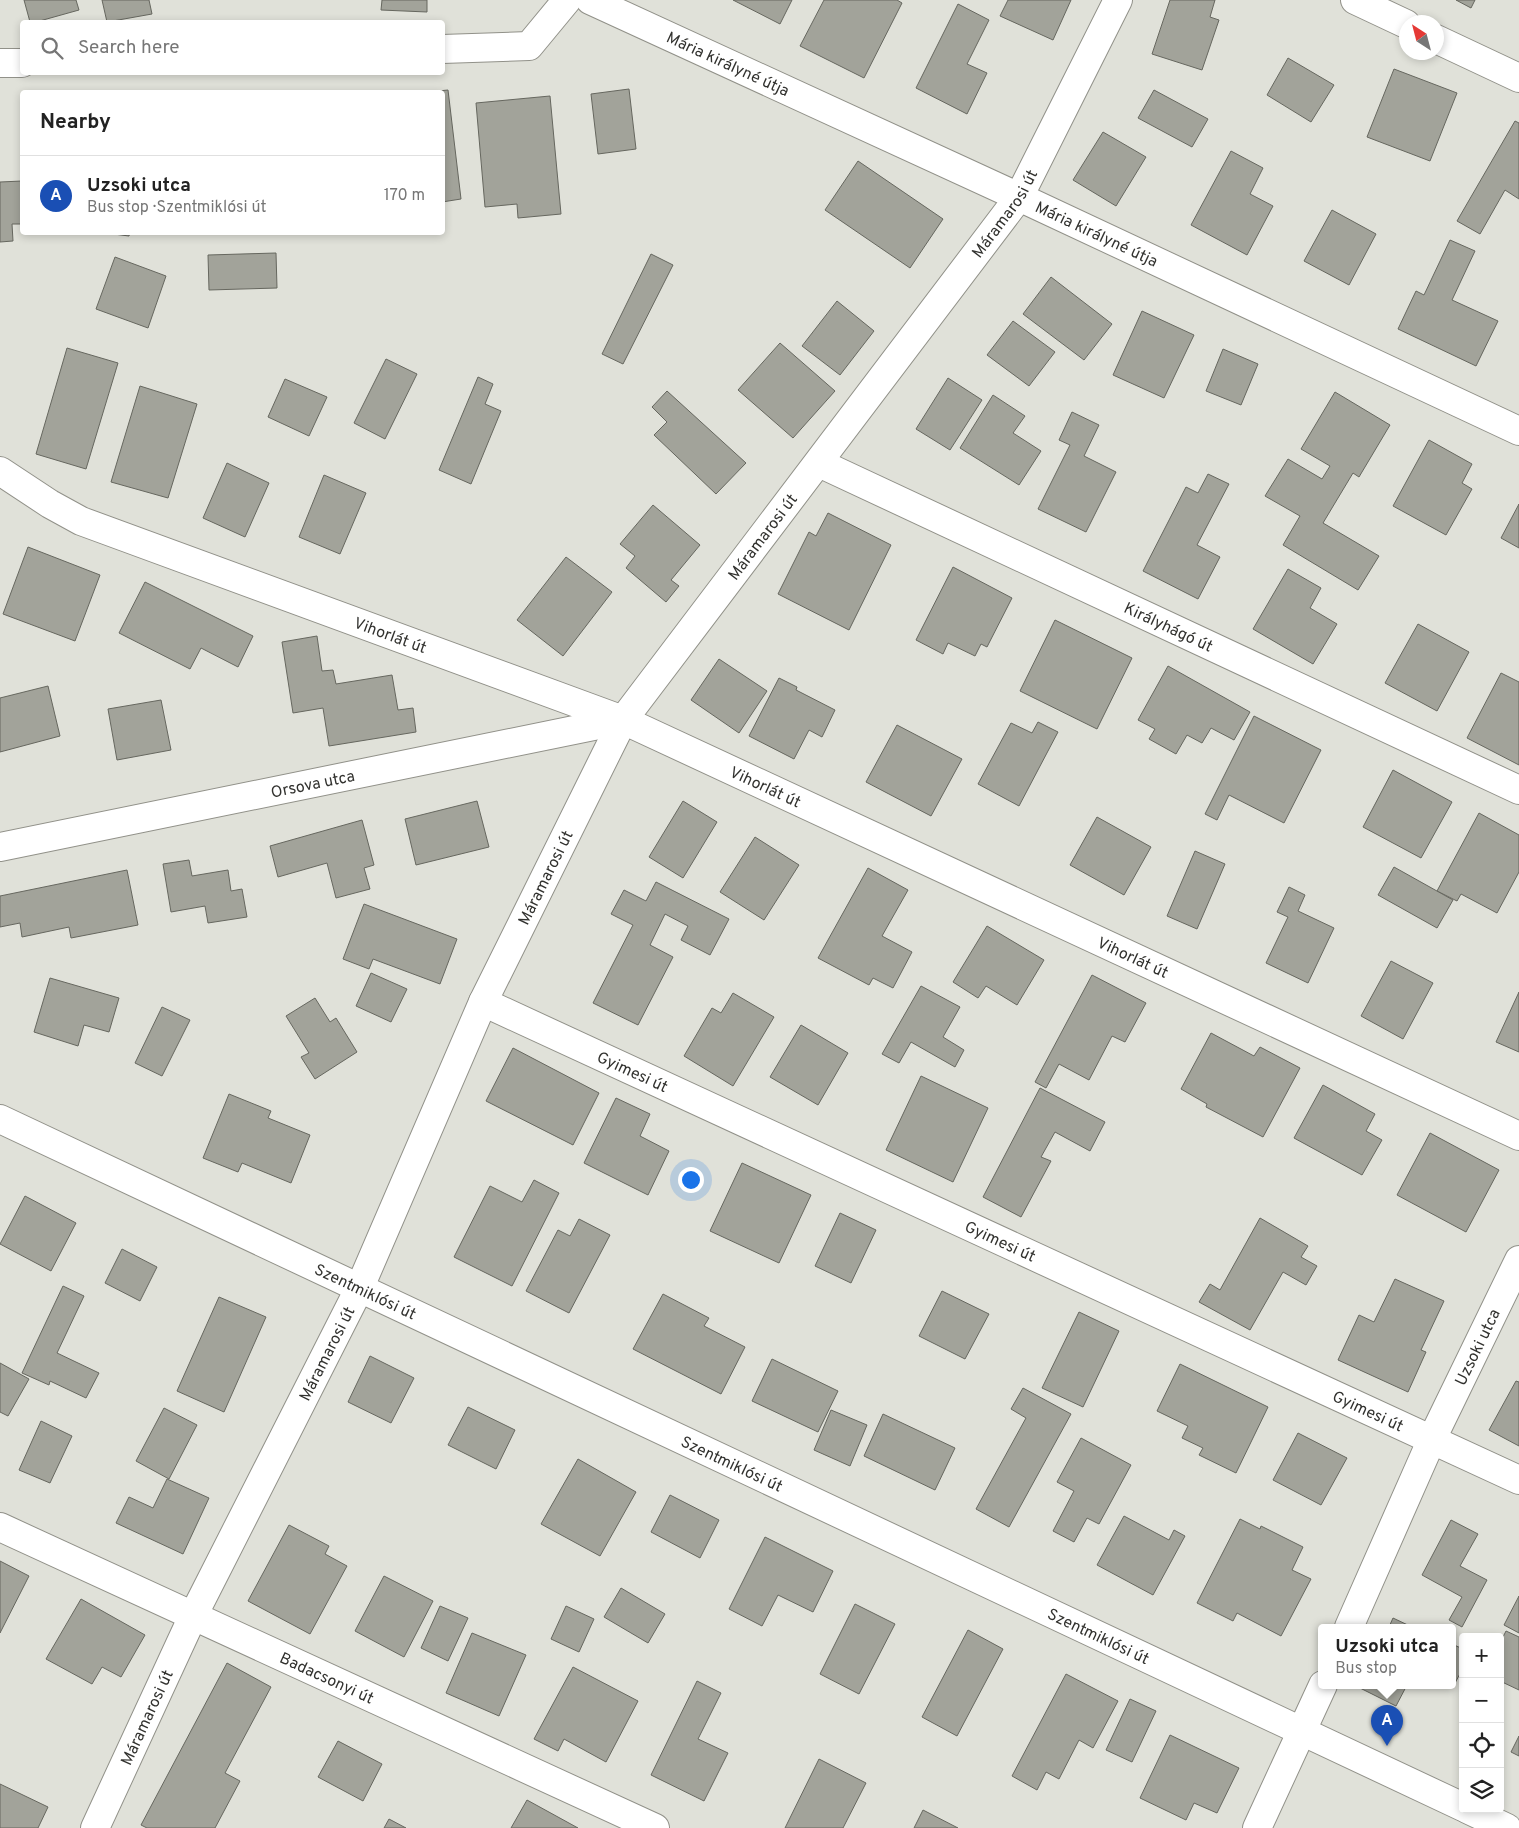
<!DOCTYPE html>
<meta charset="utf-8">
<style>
:root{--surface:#fff;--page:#f6f6f6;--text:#222;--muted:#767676;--line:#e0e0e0;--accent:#db2777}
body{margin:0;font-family:Overpass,sans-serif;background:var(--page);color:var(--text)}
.controls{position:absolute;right:15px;bottom:15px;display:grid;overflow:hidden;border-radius:5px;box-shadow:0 2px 8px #0003}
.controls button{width:45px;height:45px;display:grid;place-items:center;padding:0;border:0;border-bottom:1px solid var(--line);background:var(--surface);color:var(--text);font:25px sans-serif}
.compass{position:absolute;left:1399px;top:15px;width:45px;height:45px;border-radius:50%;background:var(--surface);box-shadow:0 2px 8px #0003;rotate:324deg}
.you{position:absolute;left:690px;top:1179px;width:18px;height:18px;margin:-12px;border:4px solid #fff;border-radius:50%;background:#1a73e8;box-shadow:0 0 0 8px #1a73e833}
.badge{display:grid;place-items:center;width:32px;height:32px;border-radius:50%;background:var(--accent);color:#fff;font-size:16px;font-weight:700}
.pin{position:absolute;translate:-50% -41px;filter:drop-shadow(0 1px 2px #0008)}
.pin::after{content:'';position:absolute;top:26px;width:18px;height:15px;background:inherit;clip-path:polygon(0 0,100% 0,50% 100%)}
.popup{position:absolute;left:1318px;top:1624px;width:138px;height:65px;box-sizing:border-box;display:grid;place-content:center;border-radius:5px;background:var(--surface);filter:drop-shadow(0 1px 4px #0005);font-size:16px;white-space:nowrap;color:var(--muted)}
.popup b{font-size:19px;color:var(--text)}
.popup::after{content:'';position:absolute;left:50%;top:100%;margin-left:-10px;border:10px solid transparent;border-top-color:var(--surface)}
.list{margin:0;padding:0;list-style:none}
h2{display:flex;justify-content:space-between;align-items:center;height:65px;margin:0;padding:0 20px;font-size:21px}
h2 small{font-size:16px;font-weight:400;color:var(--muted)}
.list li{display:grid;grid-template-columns:32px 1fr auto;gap:15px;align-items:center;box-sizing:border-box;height:80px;padding:0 20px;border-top:1px solid var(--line)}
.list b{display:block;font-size:19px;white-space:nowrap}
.list p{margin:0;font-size:16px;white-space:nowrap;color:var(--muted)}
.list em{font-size:16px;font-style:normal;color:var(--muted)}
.icon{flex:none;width:28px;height:28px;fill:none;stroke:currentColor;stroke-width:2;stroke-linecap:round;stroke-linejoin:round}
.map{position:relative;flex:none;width:1519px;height:1828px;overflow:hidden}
.search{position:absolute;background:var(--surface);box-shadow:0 2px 8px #0003;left:20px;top:20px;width:425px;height:55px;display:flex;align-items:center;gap:12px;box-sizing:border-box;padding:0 18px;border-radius:5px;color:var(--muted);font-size:19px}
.panel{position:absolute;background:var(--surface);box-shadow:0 2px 8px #0003;left:20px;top:90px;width:425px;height:145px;border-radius:5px}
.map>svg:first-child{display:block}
.building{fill:#a2a39a;stroke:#66675f}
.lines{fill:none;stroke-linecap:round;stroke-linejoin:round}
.minor-casing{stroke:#919189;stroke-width:30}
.minor{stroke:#fff;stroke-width:28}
.labels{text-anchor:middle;stroke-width:5;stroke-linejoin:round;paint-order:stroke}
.street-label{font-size:16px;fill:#32322f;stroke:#e0e1d9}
</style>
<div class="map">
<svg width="1519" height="1828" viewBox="0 0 1519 1828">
<rect width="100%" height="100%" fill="#e0e1d9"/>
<g class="building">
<polygon points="24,0 76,0 79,10 36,22 30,22"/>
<polygon points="102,0 149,0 152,14 107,22"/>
<polygon points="382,0 427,0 427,12 381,10"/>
<polygon points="733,0 792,0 780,24"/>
<polygon points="824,0 897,0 902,3 864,78 800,46"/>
<polygon points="1008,0 1071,0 1053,40 1000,16"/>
<polygon points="1170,0 1215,0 1210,17 1219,20 1202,70 1152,54"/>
<polygon points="1456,0 1475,0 1471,8"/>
<polygon points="958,4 989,20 967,64 987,73 967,114 916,88"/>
<polygon points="1288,58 1334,85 1311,122 1267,95"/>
<polygon points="1394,69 1457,93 1430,161 1367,137"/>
<polygon points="629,89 636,149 598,154 591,94"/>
<polygon points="448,90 461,199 442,202 442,92 428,92"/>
<polygon points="1154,90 1208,119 1192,147 1138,118"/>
<polygon points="550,96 561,214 518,218 517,204 485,207 476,103"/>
<polygon points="1515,121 1519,123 1519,199 1505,190 1480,234 1457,221"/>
<polygon points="1103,132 1146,157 1116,206 1073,180"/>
<polygon points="1231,151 1263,168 1250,194 1273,206 1247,255 1191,225"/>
<polygon points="858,161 943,219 910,268 825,210"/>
<polygon points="22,181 22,224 12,224 13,241 0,242 0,182"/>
<polygon points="1332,210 1376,234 1349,285 1304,261"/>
<polygon points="98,232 130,232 129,236"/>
<polygon points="1450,240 1475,251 1452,300 1498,321 1476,366 1398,329 1416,291 1424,295"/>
<polygon points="276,253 277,288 209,290 208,255"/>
<polygon points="651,254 673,265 623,364 602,354"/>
<polygon points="115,257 166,276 148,328 96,309"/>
<polygon points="1051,277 1112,324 1084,360 1023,314"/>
<polygon points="837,301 874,331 840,375 802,346"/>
<polygon points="1142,311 1194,335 1164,398 1113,375"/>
<polygon points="1013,321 1055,352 1029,386 987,355"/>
<polygon points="780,343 835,391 793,438 738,390"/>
<polygon points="67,348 118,363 86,469 36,454"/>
<polygon points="1223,349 1258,364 1241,405 1206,391"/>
<polygon points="386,359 417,374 385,439 354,423"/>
<polygon points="478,377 493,384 485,404 501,411 471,484 439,470"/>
<polygon points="948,378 982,400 950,450 916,429"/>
<polygon points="285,379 327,397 309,436 268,417"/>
<polygon points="140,386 197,404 168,498 111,482"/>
<polygon points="667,391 746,463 716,494 654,435 667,422 652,407"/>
<polygon points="1335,392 1390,425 1359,477 1353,473 1323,523 1379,556 1358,590 1283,545 1300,516 1265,496 1288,459 1322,479 1330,466 1301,449"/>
<polygon points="993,395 1025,416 1013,433 1041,451 1019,485 960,448"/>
<polygon points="1072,412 1099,425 1084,456 1116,472 1086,532 1038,509 1070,445 1059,440"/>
<polygon points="1429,440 1472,464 1462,483 1472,489 1446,535 1393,506"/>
<polygon points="227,463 269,483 245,537 203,518"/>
<polygon points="1208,474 1229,484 1197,545 1220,557 1198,599 1143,571 1186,487 1198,493"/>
<polygon points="324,475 366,493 340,554 299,537"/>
<polygon points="1519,504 1519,548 1501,538"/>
<polygon points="653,505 700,545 671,580 679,586 666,602 626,568 635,556 620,544"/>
<polygon points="828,513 891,545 849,630 778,594 809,532 816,536"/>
<polygon points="28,547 100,575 75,641 3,614"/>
<polygon points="566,557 612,592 563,656 517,620"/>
<polygon points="953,567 1012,598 987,647 981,644 975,656 948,643 943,654 916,640"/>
<polygon points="1288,569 1321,588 1310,608 1337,624 1313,664 1253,629"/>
<polygon points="145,582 253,636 238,667 201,648 190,669 119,633"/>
<polygon points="1055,620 1132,658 1097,729 1020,691"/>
<polygon points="1418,624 1469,652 1437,711 1385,683"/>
<polygon points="317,636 322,671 333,670 336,684 392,675 398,710 413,708 416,732 329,746 323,708 293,713 282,642"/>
<polygon points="719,659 767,691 739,733 691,700"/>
<polygon points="1168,666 1250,712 1234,740 1211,728 1202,743 1187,735 1176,754 1149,739 1155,729 1138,720"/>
<polygon points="1501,673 1519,682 1519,765 1467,738"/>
<polygon points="779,678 797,687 796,690 835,710 822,737 809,730 794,759 749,736"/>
<polygon points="48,686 60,736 0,752 0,698"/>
<polygon points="161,700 171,750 117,760 108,709"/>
<polygon points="1254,716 1321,750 1284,823 1229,795 1217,820 1205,814"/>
<polygon points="1038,722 1058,732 1019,806 978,784 1011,723 1032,733"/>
<polygon points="897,725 962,759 931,816 866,782"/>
<polygon points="1393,770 1452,802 1421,858 1363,827"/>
<polygon points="477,801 489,847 416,865 405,819"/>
<polygon points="683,801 717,822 683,878 649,857"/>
<polygon points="1479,813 1519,835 1519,872 1497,913 1461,894 1457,901 1437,891"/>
<polygon points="1097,817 1151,847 1124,895 1070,865"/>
<polygon points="362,820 374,865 364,868 370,889 336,898 327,863 278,877 270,846"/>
<polygon points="755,837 799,865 764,920 720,892"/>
<polygon points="1195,851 1225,864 1197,929 1167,916"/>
<polygon points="189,860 192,876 228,870 231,891 242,889 247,917 208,923 205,906 171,912 163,864"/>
<polygon points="1394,867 1453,900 1437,928 1378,895"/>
<polygon points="868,868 908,890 882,936 912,952 893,988 873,978 869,985 818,958"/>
<polygon points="127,870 138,925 71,938 69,927 22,937 20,923 0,927 0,896"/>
<polygon points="656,882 729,919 710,955 681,940 688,926 665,914 650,945 673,957 638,1025 593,1003 633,925 611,914 624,890 646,901"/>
<polygon points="1289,887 1305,895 1298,911 1334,928 1308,983 1266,963 1288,917 1277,912"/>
<polygon points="364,904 457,939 440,984 373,959 369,969 343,959"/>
<polygon points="987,926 1044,960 1017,1005 986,986 978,998 953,982"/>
<polygon points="1391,961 1433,983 1403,1039 1361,1016"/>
<polygon points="371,973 407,989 391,1022 356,1006"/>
<polygon points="1092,975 1146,1003 1125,1042 1112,1036 1089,1080 1059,1064 1046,1088 1035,1082"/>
<polygon points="50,978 119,998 109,1032 84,1025 78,1046 34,1032"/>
<polygon points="921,986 960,1007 943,1037 964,1050 955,1067 911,1042 899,1063 882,1054"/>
<polygon points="1519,992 1519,1052 1496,1042"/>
<polygon points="733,993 774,1017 733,1086 684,1056 712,1008 721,1013"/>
<polygon points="315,998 330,1022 336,1018 357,1052 315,1079 301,1057 309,1053 286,1016"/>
<polygon points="162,1007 190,1020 162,1076 135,1063"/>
<polygon points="801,1025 848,1053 818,1105 770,1077"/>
<polygon points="1211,1033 1254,1056 1260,1047 1300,1068 1263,1137 1206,1107 1207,1104 1181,1089"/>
<polygon points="513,1048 599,1093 573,1145 486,1101"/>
<polygon points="921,1076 988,1108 953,1182 886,1150"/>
<polygon points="1323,1085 1375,1114 1366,1131 1382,1140 1362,1175 1294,1138"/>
<polygon points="1040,1088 1105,1122 1090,1151 1055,1132 1041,1157 1051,1161 1021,1217 983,1197"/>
<polygon points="229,1094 271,1111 268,1118 310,1135 291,1183 242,1163 238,1172 203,1158"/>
<polygon points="616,1098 650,1114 640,1136 669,1151 648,1195 584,1163"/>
<polygon points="1430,1133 1499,1170 1466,1232 1397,1195"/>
<polygon points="742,1163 811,1195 779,1263 710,1231"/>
<polygon points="534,1180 559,1193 512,1286 454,1257 490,1186 522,1202"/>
<polygon points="25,1196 76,1223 51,1271 0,1244"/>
<polygon points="840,1213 876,1230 851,1283 815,1266"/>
<polygon points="1260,1218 1308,1246 1301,1257 1317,1266 1306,1285 1283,1272 1250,1330 1199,1302 1210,1284 1220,1290"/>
<polygon points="579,1219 610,1235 569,1313 526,1291 558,1230 570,1236"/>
<polygon points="122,1249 157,1267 140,1301 105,1283"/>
<polygon points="1395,1279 1444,1301 1421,1350 1426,1352 1408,1392 1338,1360 1359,1315 1374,1322"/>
<polygon points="63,1286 84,1296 57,1353 99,1373 86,1398 50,1381 49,1385 22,1373"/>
<polygon points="942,1291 989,1314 965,1359 919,1336"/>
<polygon points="663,1294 709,1318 704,1326 745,1347 721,1394 633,1349"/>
<polygon points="219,1297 266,1317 224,1412 177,1391"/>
<polygon points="1079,1312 1119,1331 1083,1407 1042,1388"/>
<polygon points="370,1356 414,1378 391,1423 348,1402"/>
<polygon points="772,1359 838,1391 818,1432 752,1401"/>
<polygon points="0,1363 29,1379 8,1416 0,1412"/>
<polygon points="1180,1364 1268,1407 1236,1473 1199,1455 1203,1448 1182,1438 1188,1426 1157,1411"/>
<polygon points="1516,1381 1519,1382 1519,1446 1489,1430"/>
<polygon points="1023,1388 1071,1414 1009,1527 976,1509 1026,1418 1011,1409"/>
<polygon points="468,1407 515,1430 496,1469 448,1445"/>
<polygon points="164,1408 197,1425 169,1479 136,1461"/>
<polygon points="831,1410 867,1425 850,1466 814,1450"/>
<polygon points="883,1414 955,1448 935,1490 864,1456"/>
<polygon points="41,1421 72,1436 50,1483 19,1470"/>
<polygon points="1298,1433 1347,1458 1321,1505 1273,1480"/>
<polygon points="1081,1438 1131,1465 1099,1524 1087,1518 1074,1542 1053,1531 1074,1491 1057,1482"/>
<polygon points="578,1459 636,1492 600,1556 541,1524"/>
<polygon points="167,1479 209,1498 183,1554 116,1523 129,1497 153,1508"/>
<polygon points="670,1495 719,1520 700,1558 651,1532"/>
<polygon points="1124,1516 1169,1540 1174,1530 1185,1536 1153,1595 1097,1565"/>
<polygon points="1240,1519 1260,1529 1261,1526 1303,1547 1292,1570 1311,1579 1281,1636 1237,1613 1233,1621 1197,1603"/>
<polygon points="1451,1520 1478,1534 1460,1566 1487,1580 1462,1627 1449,1620 1462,1597 1422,1575"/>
<polygon points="289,1525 329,1546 325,1554 347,1566 310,1634 248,1601"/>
<polygon points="765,1537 833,1571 813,1612 778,1595 762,1626 729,1609"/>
<polygon points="0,1561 29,1576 0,1633"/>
<polygon points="384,1576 433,1601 404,1657 355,1631"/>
<polygon points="621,1588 665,1614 648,1643 604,1617"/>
<polygon points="1519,1596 1519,1633 1504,1625"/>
<polygon points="81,1599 145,1635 121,1677 102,1667 92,1684 46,1659"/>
<polygon points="855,1604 895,1624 859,1694 820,1674"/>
<polygon points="440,1606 468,1618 448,1661 421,1648"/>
<polygon points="566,1606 594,1619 579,1652 551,1639"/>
<polygon points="1393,1618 1412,1627 1389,1627"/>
<polygon points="968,1630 1003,1649 957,1736 922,1717"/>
<polygon points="1506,1631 1519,1637 1519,1690 1500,1681 1500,1643"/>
<polygon points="472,1633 526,1655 499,1716 446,1693"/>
<polygon points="1452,1644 1463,1649 1463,1668 1454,1685 1452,1684"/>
<polygon points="227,1663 271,1687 225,1773 240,1781 215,1828 147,1828 141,1825"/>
<polygon points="573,1667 638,1701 606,1762 564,1739 558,1751 534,1739"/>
<polygon points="1066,1674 1118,1701 1093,1748 1079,1740 1059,1779 1046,1772 1037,1790 1012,1776"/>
<polygon points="697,1681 721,1693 698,1739 728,1753 704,1801 651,1775"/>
<polygon points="1359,1685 1407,1685 1396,1706 1358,1687"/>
<polygon points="1130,1699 1156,1711 1132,1762 1106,1750"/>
<polygon points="1170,1735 1239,1768 1217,1813 1194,1803 1186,1820 1140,1798"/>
<polygon points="1519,1736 1519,1756 1511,1752"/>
<polygon points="338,1741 382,1764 363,1801 318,1777"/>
<polygon points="819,1759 866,1783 843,1828 785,1828"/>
<polygon points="0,1784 48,1807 38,1828 0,1828"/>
<polygon points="527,1800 578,1828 511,1828"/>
<polygon points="923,1810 958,1828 914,1828"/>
<polygon points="389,1819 406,1828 384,1828"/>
</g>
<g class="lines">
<g class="minor-casing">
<g id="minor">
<path id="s1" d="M590,0L1019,197L1519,431"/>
<polyline points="1355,0 1406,24"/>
<polyline points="1436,39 1519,78"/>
<polyline points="442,49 529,46 567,0"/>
<polyline points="0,63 22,63"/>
<path id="s2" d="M819,463L1519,790"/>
<path id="s3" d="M0,471L50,504L81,521L623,720L1519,1136"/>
<path id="s4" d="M0,847L623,720"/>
<path id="s5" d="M483,1002L1519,1480"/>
<path id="s6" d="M0,1119L1463,1807"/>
<path id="s7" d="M0,1527L655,1828"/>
<path id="s8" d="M1349,1627L1432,1439L1519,1260"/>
<polyline points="1467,1809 1507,1828"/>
<path id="s9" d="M95,1828L193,1616L360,1287L483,1002L623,720L1019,197L1118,0"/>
<polyline points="1257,1828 1323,1685"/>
</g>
</g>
<use href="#minor" class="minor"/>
</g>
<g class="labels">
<g class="street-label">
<text dy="6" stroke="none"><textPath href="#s1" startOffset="152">Mária királyné útja</textPath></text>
<text dy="6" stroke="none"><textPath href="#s9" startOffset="1862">Máramarosi út</textPath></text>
<text dy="6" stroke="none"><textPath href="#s1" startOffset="558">Mária királyné útja</textPath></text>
<text dy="6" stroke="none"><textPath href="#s9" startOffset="1458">Máramarosi út</textPath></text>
<text dy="6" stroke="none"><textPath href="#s2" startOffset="386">Királyhágó út</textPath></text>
<text dy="6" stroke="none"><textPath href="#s3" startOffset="425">Vihorlát út</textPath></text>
<text dy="6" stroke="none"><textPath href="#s4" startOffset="319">Orsova utca</textPath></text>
<text dy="6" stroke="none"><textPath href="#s3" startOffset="830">Vihorlát út</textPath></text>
<text dy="6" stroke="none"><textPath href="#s9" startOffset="1052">Máramarosi út</textPath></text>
<text dy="6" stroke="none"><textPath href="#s3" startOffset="1235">Vihorlát út</textPath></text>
<text dy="6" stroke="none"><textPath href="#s5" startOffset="165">Gyimesi út</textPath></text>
<text dy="6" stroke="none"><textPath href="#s5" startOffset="570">Gyimesi út</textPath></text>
<text dy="6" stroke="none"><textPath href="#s6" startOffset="404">Szentmiklósi út</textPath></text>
<text dy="6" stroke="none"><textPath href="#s8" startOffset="308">Uzsoki utca</textPath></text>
<text dy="6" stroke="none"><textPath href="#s9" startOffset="528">Máramarosi út</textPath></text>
<text dy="6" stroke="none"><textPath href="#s5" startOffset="975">Gyimesi út</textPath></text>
<text dy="6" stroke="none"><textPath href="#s6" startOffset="809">Szentmiklósi út</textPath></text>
<text dy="6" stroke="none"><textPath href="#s6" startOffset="1214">Szentmiklósi út</textPath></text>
<text dy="6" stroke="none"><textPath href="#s7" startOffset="360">Badacsonyi út</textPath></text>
<text dy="6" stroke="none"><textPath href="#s9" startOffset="122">Máramarosi út</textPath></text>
</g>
</g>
</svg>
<div class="controls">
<button>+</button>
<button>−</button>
<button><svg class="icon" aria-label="locate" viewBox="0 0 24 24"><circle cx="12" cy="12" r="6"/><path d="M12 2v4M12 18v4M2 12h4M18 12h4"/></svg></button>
<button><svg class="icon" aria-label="layers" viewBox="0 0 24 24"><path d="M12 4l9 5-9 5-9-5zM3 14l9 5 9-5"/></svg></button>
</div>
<svg class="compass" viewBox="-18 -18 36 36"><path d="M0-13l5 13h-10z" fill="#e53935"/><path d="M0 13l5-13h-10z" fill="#767676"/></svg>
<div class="you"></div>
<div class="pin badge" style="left:1387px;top:1746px;background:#1a4fb4">A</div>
<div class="popup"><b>Uzsoki utca</b>Bus stop</div>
<div class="search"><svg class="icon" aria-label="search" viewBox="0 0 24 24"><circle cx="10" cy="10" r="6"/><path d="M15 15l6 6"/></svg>Search here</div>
<section class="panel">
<h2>Nearby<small></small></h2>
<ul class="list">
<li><span class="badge" style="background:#1a4fb4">A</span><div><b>Uzsoki utca</b><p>Bus stop · Szentmiklósi út</p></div><em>170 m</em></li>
</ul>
</section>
</div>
